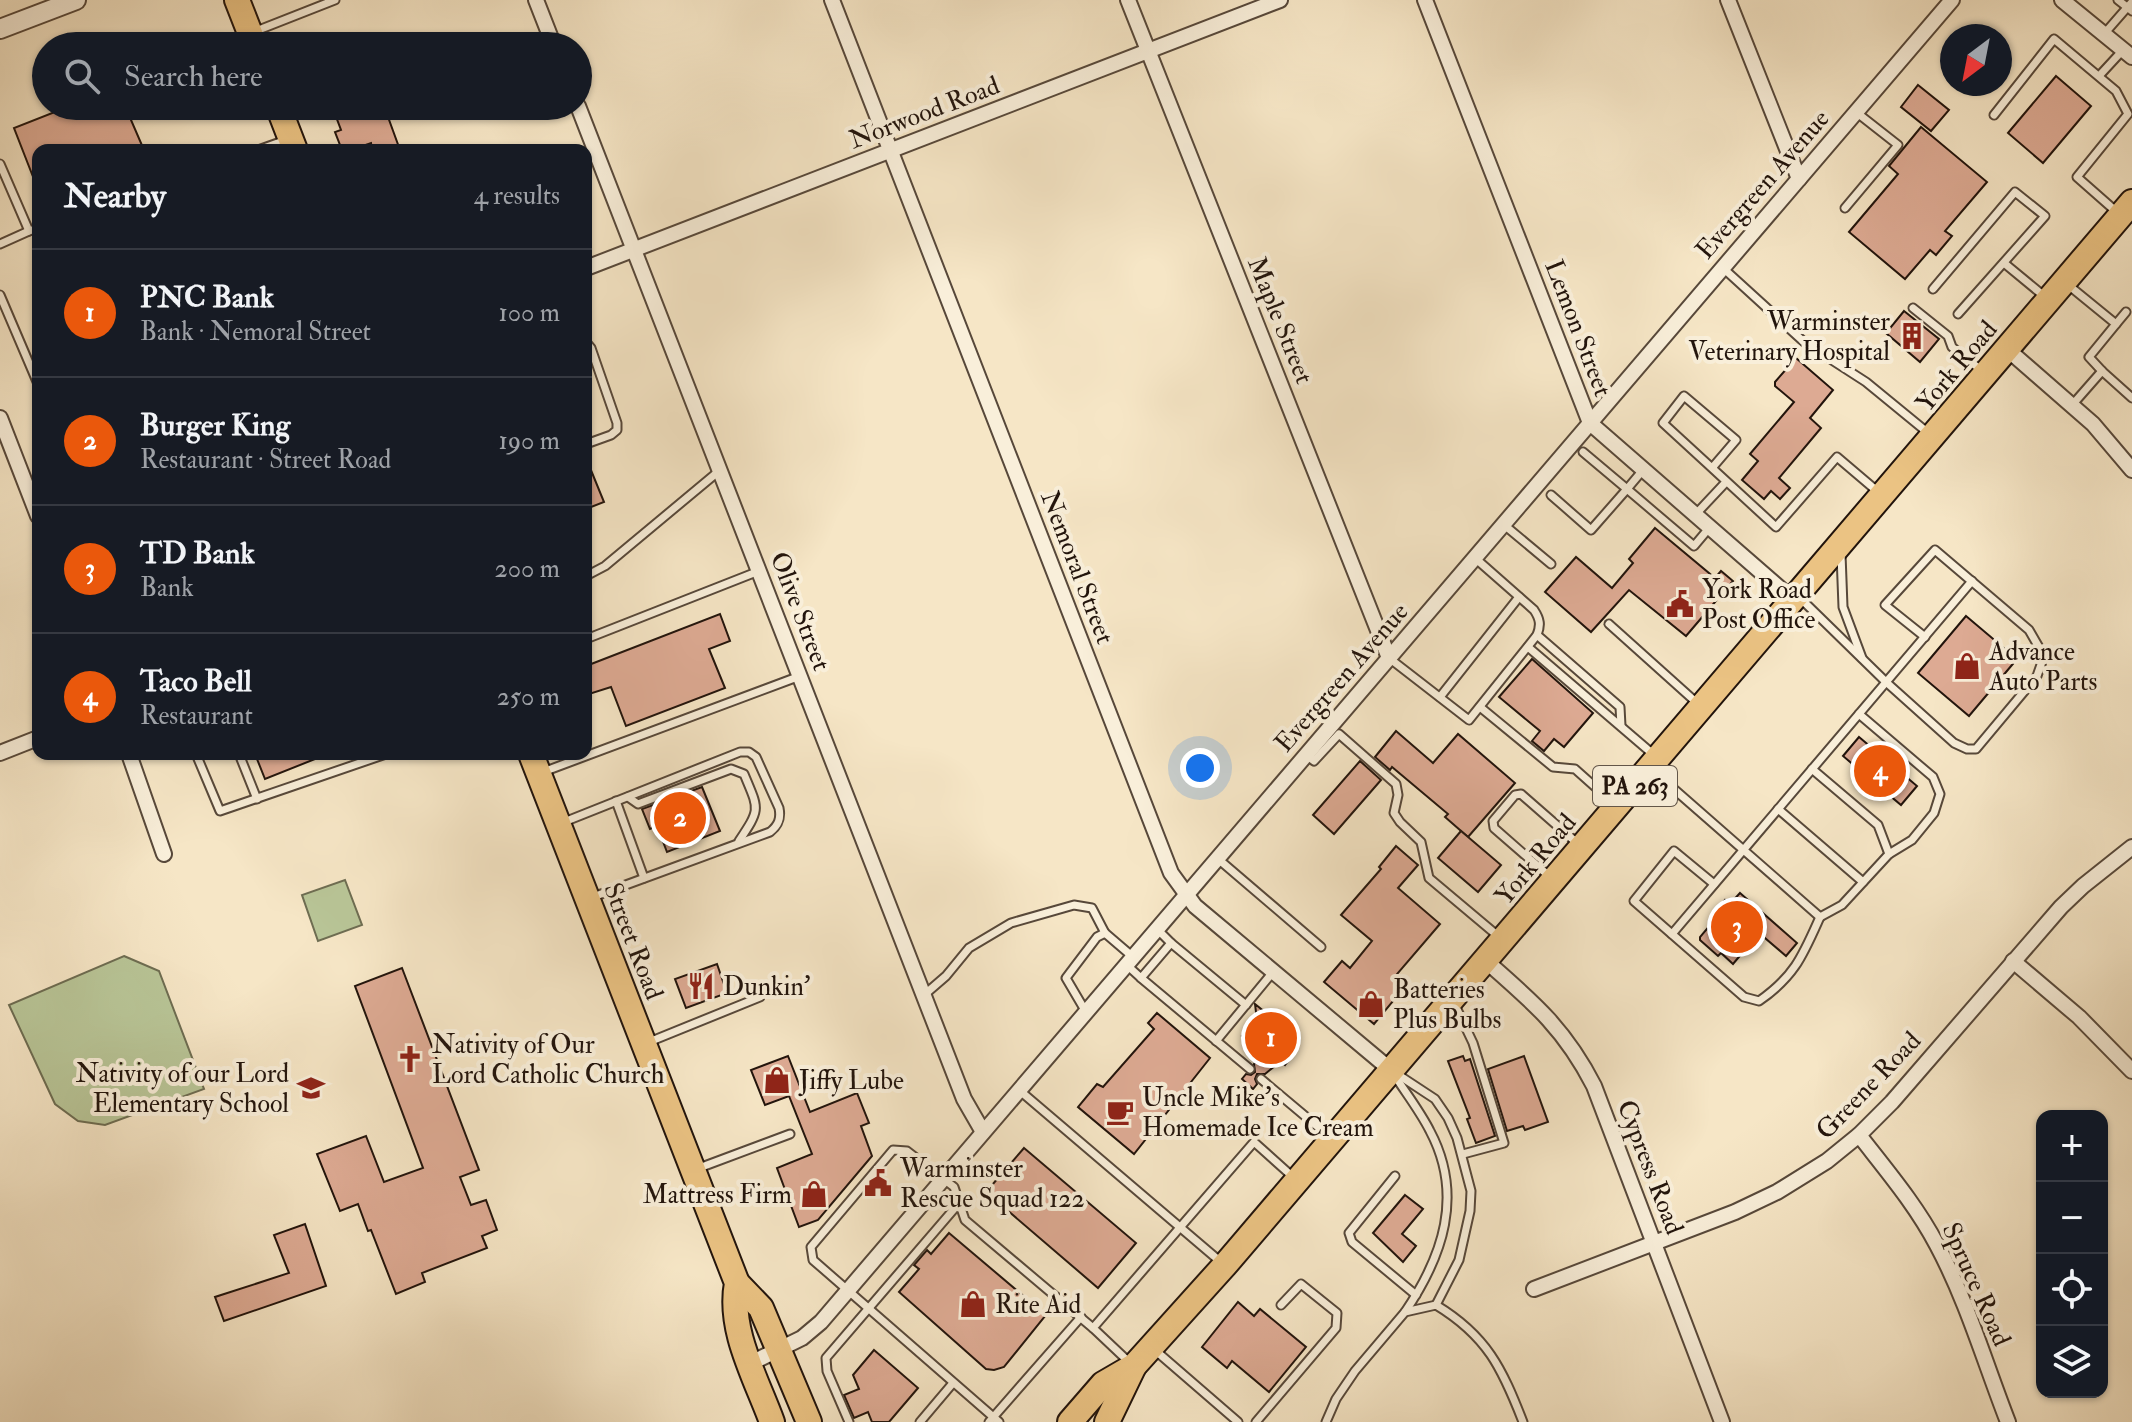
<!DOCTYPE html>
<meta charset="utf-8">
<style>
:root{--surface:#171b24;--page:#20242c;--text:#f1f3f6;--muted:#9ea1a6;--line:#363941;--accent:#ea580c}
body{margin:0;font-family:"IM FELL Double Pica",serif;background:var(--page);color:var(--text)}
.controls{position:absolute;right:24px;bottom:24px;display:grid;overflow:hidden;border-radius:16px;box-shadow:0 2px 6px #0004}
.controls button{width:72px;height:72px;display:grid;place-items:center;padding:0;border:0;border-bottom:2px solid var(--line);background:var(--surface);color:var(--text);font:40px sans-serif}
.compass{position:absolute;left:1940px;top:24px;width:72px;height:72px;border-radius:50%;background:var(--surface);box-shadow:0 2px 6px #0004;rotate:212deg}
.you{position:absolute;left:1200px;top:768px;width:28px;height:28px;margin:-20px;border:6px solid #fff;border-radius:50%;background:#1a73e8;box-shadow:0 0 0 12px #1a73e833}
.badge{display:grid;place-items:center;width:52px;height:52px;border-radius:50%;background:var(--accent);color:#fff;font-size:26px;font-weight:700}
.pin{position:absolute;translate:-50% -50%;border:4px solid #fff;box-shadow:0 2px 8px #0006}
.list{margin:0;padding:0;list-style:none}
h2{display:flex;justify-content:space-between;align-items:center;height:104px;margin:0;padding:0 32px;font-size:34px}
h2 small{font-size:26px;font-weight:400;color:var(--muted)}
.list li{display:grid;grid-template-columns:52px 1fr auto;gap:24px;align-items:center;box-sizing:border-box;height:128px;padding:0 32px;border-top:2px solid var(--line)}
.list b{display:block;font-size:30px;white-space:nowrap}
.list p{margin:0;font-size:26px;white-space:nowrap;color:var(--muted)}
.list em{font-size:26px;font-style:normal;color:var(--muted)}
.icon{flex:none;width:44px;height:44px;fill:none;stroke:currentColor;stroke-width:2;stroke-linecap:round;stroke-linejoin:round}
.map{position:relative;flex:none;width:2132px;height:1422px;overflow:hidden}
.search{position:absolute;background:var(--surface);box-shadow:0 2px 6px #0004;left:32px;top:32px;width:560px;height:88px;display:flex;align-items:center;gap:20px;box-sizing:border-box;padding:0 28px;border-radius:44px;color:var(--muted);font-size:30px}
.panel{position:absolute;background:var(--surface);box-shadow:0 2px 6px #0004;left:32px;top:144px;width:560px;height:616px;border-radius:16px}
.map>svg:first-child{display:block}
.green{fill:#b9c698;stroke:#6e6d52;stroke-width:2}
.building{fill:#ddaa93;stroke:#22140c;stroke-width:2}
.lines{fill:none;stroke-linecap:round;stroke-linejoin:round}
.service-casing{stroke:#57483a;stroke-width:11}
.minor-casing{stroke:#57483a;stroke-width:18}
.tertiary-casing{stroke:#57483a;stroke-width:22}
.primary-casing{stroke:#22140c;stroke-width:28}
.trunk-casing{stroke:#22140c;stroke-width:28}
.service{stroke:#f9efda;stroke-width:7}
.minor{stroke:#f9efda;stroke-width:14}
.tertiary{stroke:#f9efda;stroke-width:18}
.primary{stroke:#ebc383;stroke-width:24}
.trunk{stroke:#ebc383;stroke-width:24}
.labels{text-anchor:middle;stroke-width:8;stroke-linejoin:round;paint-order:stroke}
.shield{fill:#f9efda;stroke:#62564a;stroke-width:2}
.shield-label{font-size:24px;font-weight:bold;fill:#22140c}
.street-label{font-size:26px;fill:#22140c;stroke:#f9efda}
.poi-label{font-size:26px;fill:#22140c;stroke:#f9efda;text-anchor:start}
</style>
<div class="map">
<svg width="2132" height="1422" viewBox="0 0 2132 1422">
<rect width="100%" height="100%" fill="#f6e6c6"/>
<filter id="stains"><feTurbulence type="fractalNoise" baseFrequency=".0025" numOctaves="4"/><feColorMatrix values="0 0 0 0 .2 0 0 0 0 .09 0 0 0 0 .02 0 0 0 .5 -.17"/></filter>
<radialGradient id="worn" r=".72"><stop offset=".6" stop-color="#630" stop-opacity="0"/><stop offset="1" stop-color="#630" stop-opacity=".3"/></radialGradient>
<g class="green">
<polygon points="345,880 362,925 318,941 302,895"/>
<polygon points="124,956 159,971 204,1089 105,1125 78,1121 55,1104 9,1005"/>
</g>
<g class="building">
<polygon points="2056,76 2091,106 2043,163 2008,133"/>
<polygon points="1918,85 1949,110 1931,131 1901,107"/>
<polygon points="70,106 125,106 144,150 38,150 37,187 14,128"/>
<polygon points="332,106 384,106 400,150 372,150 371,143 351,150 342,150 335,132 341,130"/>
<polygon points="1921,127 1987,182 1945,231 1952,236 1936,255 1930,250 1905,279 1849,232 1898,174 1889,166"/>
<polygon points="1904,311 1939,339 1920,362 1886,333"/>
<polygon points="1796,358 1833,390 1810,418 1821,428 1779,478 1790,488 1780,499 1771,491 1764,499 1742,480 1758,461 1750,454 1794,402 1775,386 1775,382"/>
<polygon points="586,458 604,502 586,509"/>
<polygon points="1655,528 1715,578 1721,571 1733,581 1686,636 1629,590 1591,632 1545,592 1576,557 1612,588 1633,563 1629,559"/>
<polygon points="720,614 730,641 709,649 725,688 626,726 611,687 586,695 586,666"/>
<polygon points="1966,616 2017,659 1969,716 1918,673"/>
<polygon points="1532,659 1593,713 1564,747 1554,739 1544,751 1532,741 1540,731 1499,697"/>
<polygon points="1396,731 1433,763 1458,734 1515,783 1468,837 1445,817 1448,814 1392,767 1390,770 1375,757"/>
<polygon points="1859,737 1917,786 1901,805 1843,756"/>
<polygon points="255,754 325,754 325,755 265,779"/>
<polygon points="1360,761 1381,780 1334,834 1313,815"/>
<polygon points="702,787 720,831 667,852 657,826 650,829 642,809"/>
<polygon points="1461,831 1501,865 1478,892 1438,858"/>
<polygon points="1396,846 1418,865 1398,888 1440,924 1397,974 1408,983 1374,1024 1324,982 1342,961 1350,968 1372,941 1341,915 1381,869 1379,867"/>
<polygon points="1740,893 1797,943 1786,956 1759,933 1733,964 1721,953 1718,956 1700,940 1700,937 1717,917 1713,914 1725,900 1730,904"/>
<polygon points="717,964 727,993 686,1008 675,979"/>
<polygon points="402,968 479,1170 460,1177 471,1205 486,1200 497,1230 482,1236 487,1248 422,1273 425,1282 396,1294 371,1230 368,1231 358,1204 340,1211 317,1154 366,1136 384,1182 423,1168 355,986"/>
<polygon points="1255,1004 1299,1040 1292,1048 1296,1051 1285,1065 1281,1061 1265,1074 1257,1074 1255,1079 1257,1084 1253,1089 1242,1079 1246,1074 1251,1075 1255,1072 1254,1064 1260,1057 1259,1054 1242,1036 1257,1020"/>
<polygon points="1157,1013 1210,1058 1134,1154 1078,1107 1097,1084 1103,1087 1154,1029 1148,1023"/>
<polygon points="788,1056 810,1112 857,1093 869,1123 861,1126 872,1156 818,1220 799,1227 777,1168 812,1154 789,1096 765,1105 751,1070"/>
<polygon points="1463,1056 1465,1061 1470,1059 1495,1136 1476,1143 1467,1119 1470,1118 1448,1061"/>
<polygon points="1524,1056 1548,1122 1525,1130 1523,1126 1507,1131 1488,1069"/>
<polygon points="1024,1148 1136,1243 1098,1288 986,1192"/>
<polygon points="1405,1195 1423,1209 1402,1234 1416,1246 1403,1262 1373,1233"/>
<polygon points="305,1224 326,1286 224,1321 215,1297 289,1273 274,1235"/>
<polygon points="949,1233 1046,1315 1004,1367 994,1370 986,1369 899,1292 919,1269 914,1265 927,1250 931,1254"/>
<polygon points="1238,1302 1254,1316 1260,1309 1306,1347 1269,1392 1232,1361 1227,1368 1202,1347"/>
<polygon points="874,1350 918,1388 889,1422 872,1422 868,1412 854,1418 844,1395 859,1389 853,1375"/>
</g>
<g class="lines">
<g class="service-casing">
<g id="service">
<polyline points="2118,0 2132,11"/>
<polyline points="256,31 335,0"/>
<polyline points="2104,34 2132,2"/>
<polyline points="397,46 444,43"/>
<polyline points="2099,76 2123,50"/>
<polyline points="1994,115 2054,39 2116,91 2128,114 2077,177 2119,214"/>
<polyline points="258,150 286,140"/>
<polyline points="0,164 29,231 38,228"/>
<polyline points="1845,208 1898,145 1856,112"/>
<polyline points="0,244 29,231"/>
<polyline points="2004,263 2044,296"/>
<polyline points="1723,268 1804,342 1866,382 1927,432"/>
<polyline points="2067,284 2116,324 2089,357 2102,371"/>
<polyline points="1933,289 2015,192 2045,216 1958,314"/>
<polyline points="0,295 38,384"/>
<polyline points="1913,308 1948,336 1952,347 1981,370"/>
<polyline points="2116,324 2126,312"/>
<polyline points="586,342 591,348 617,423 617,430 611,435 586,444"/>
<polyline points="2073,404 2102,371 2132,398"/>
<polyline points="1712,468 1663,423 1684,396 1736,440 1712,468 1776,527 1837,457 1877,491"/>
<polyline points="1643,470 1627,489 1694,546 1710,527"/>
<polyline points="1551,495 1591,530 1627,489 1583,452"/>
<polyline points="1695,515 1726,482"/>
<polyline points="1503,524 1551,564"/>
<polyline points="1841,554 1843,607 1862,658"/>
<polyline points="586,576 605,566 719,471"/>
<polyline points="1800,598 1886,682 1954,743 1967,749 1976,749 2037,676 2044,656 2029,630 1935,550 1885,605 1925,637"/>
<polyline points="1609,624 1697,703"/>
<polyline points="1537,635 1620,707 1621,726"/>
<polyline points="586,639 759,571"/>
<polyline points="1528,647 1654,755"/>
<path d="M1389,658L1469,720L1537,635C1541,625 1540,619 1534,610L1475,558"/>
<polyline points="1440,697 1519,597"/>
<polyline points="1480,707 1553,767 1575,769 1612,802"/>
<polyline points="196,754 220,811 386,754"/>
<polyline points="239,754 257,799"/>
<polyline points="1306,755 1314,761 1339,734 1396,784 1398,795 1394,813 1400,822 1421,842 1429,878 1498,936"/>
<polyline points="1651,769 1820,917 1842,905 1889,854 1912,840 1934,813 1940,794 1933,777 1859,714"/>
<polyline points="1812,769 1878,825 1889,854"/>
<polyline points="543,772 800,676"/>
<path d="M628,797L638,804L731,769L744,774C759,810 761,808 739,841"/>
<polyline points="616,801 644,878"/>
<polyline points="1778,809 1863,882"/>
<path d="M564,822L740,752H749L756,757L779,808C781,818 779,825 770,832L593,897"/>
<polyline points="1217,858 1321,947"/>
<polyline points="1549,876 1494,828 1493,821 1515,795 1521,794 1577,843"/>
<path d="M1714,884L1674,851L1634,901L1744,997L1759,1001C1795,976 1803,955 1820,917"/>
<polyline points="1672,934 1972,581"/>
<polyline points="1171,943 1246,1005"/>
<polyline points="1141,978 1250,1069"/>
<polyline points="924,995 946,976 969,948 1011,923 1074,905 1092,908 1105,933"/>
<polyline points="1455,1005 1473,1043 1504,1143 1463,1154"/>
<polyline points="1086,1012 1066,978 1097,937 1105,933 1133,957 1129,967 1141,978 1171,943 1157,929"/>
<polyline points="1216,1041 1273,972"/>
<polyline points="649,1042 760,997"/>
<polyline points="1394,1072 1435,1099 1448,1118 1457,1138 1471,1191 1470,1211 1459,1260 1436,1305"/>
<path d="M1393,1073C1405,1092 1420,1111 1430,1131C1464,1195 1443,1256 1405,1312"/>
<polyline points="1261,1079 1330,1137"/>
<polyline points="1019,1090 1222,1263"/>
<polyline points="699,1168 790,1134"/>
<polyline points="1395,1176 1349,1233 1352,1242 1416,1295"/>
<polyline points="1156,1351 1238,1422"/>
<polyline points="1130,1363 1093,1328 1254,1142 1293,1177"/>
<polyline points="849,1422 827,1371 826,1358 960,1202"/>
<polyline points="920,1422 953,1383"/>
<polyline points="989,1422 1081,1317"/>
<polyline points="999,1422 813,1260 811,1247 893,1150 907,1151 954,1187 965,1220 1093,1328"/>
<polyline points="1256,1422 1336,1328 1337,1313 1301,1284 1281,1305"/>
<path d="M1326,1422L1336,1399L1355,1371L1405,1312L1436,1305C1487,1336 1502,1368 1523,1422"/>
</g>
</g>
<g class="minor-casing">
<g id="minor">
<polyline points="536,0 554,46"/>
<polyline points="832,0 1171,873 1195,906 1392,1071"/>
<polyline points="1128,0 1389,658"/>
<polyline points="1425,0 1590,423 1792,599"/>
<polyline points="1728,0 1799,179"/>
<polyline points="2062,0 2132,57"/>
<polyline points="578,106 964,1099 983,1132"/>
<polyline points="586,268 1280,0"/>
<polyline points="2007,349 2093,424 2132,470"/>
<polyline points="0,418 38,516"/>
<polyline points="0,753 38,738"/>
<polyline points="129,754 164,854"/>
<path d="M1486,961C1533,1002 1565,1029 1594,1086L1722,1422"/>
<polyline points="2013,961 2079,1017 2132,1071"/>
<path d="M1859,1135C1887,1171 1916,1205 1937,1245C1967,1301 1985,1363 2008,1422"/>
<polyline points="1534,1289 1735,1212 1777,1192 1827,1161 1859,1135 1892,1102 2061,907 2083,886 2132,847"/>
<polyline points="751,1363 802,1338 821,1322 1952,0"/>
</g>
</g>
<g class="tertiary-casing">
<polyline id="tertiary" points="0,29 76,0"/>
</g>
<g class="primary-casing">
<g id="primary">
<polyline points="237,0 255,46"/>
<polyline points="278,106 295,150"/>
<path d="M531,754L737,1283C728,1330 756,1378 772,1422"/>
<polyline points="737,1283 761,1308 809,1422"/>
</g>
</g>
<g class="trunk-casing">
<g id="trunk">
<polyline points="1070,1422 1103,1384 1134,1366 1225,1265 2132,202"/>
<polyline points="1107,1422 1134,1366"/>
</g>
</g>
<use href="#service" class="service"/>
<use href="#minor" class="minor"/>
<use href="#tertiary" class="tertiary"/>
<use href="#primary" class="primary"/>
<use href="#trunk" class="trunk"/>
</g>
<defs>
<g id="building-bare" transform="scale(2.16)"><path d="M-4-6H4V6H1V3H-1V6H-4ZM-2.5-4.3h1.7v1.8h-1.7ZM.8-4.3h1.7v1.8H.8ZM-2.5-1h1.7V.8h-1.7ZM.8-1h1.7V.8H.8Z" fill="#8f2418" stroke="#f9efda" stroke-width="2.5" paint-order="stroke"/></g>
<g id="civic-bare" transform="scale(2.16)"><path d="M-.6-6.5H3V-4.5H.6V-3L4-1V1h2V6H-6V1h2V-1L-.6-3ZM-1.2 2.5V6h2.4V2.5Z" fill="#8f2418" stroke="#f9efda" stroke-width="2.5" paint-order="stroke"/></g>
<g id="shop-bare" transform="scale(2.16)"><path d="M-5-2.5h2.3a2.7 3.5 0 0 1 5.4 0H5L5.5 6h-11ZM-1.5-2.5h3a1.5 2.3 0 0 0-3 0Z" fill="#8f2418" stroke="#f9efda" stroke-width="2.5" paint-order="stroke"/></g>
<g id="restaurant-bare" transform="scale(2.16)"><path d="M-5-6h1v4h1v-4h1v4h1v-4h1v5L-1.5 .5V6h-2V.5L-5-1ZM5-6V6H3V1.5H1.5Q1.5-4 5-6Z" fill="#8f2418" stroke="#f9efda" stroke-width="2.5" paint-order="stroke"/></g>
<g id="church-bare" transform="scale(2.16)"><path d="M-1.2-6h2.4v3.5h3.3v2.4h-3.3V6h-2.4V-.1h-3.3v-2.4h3.3Z" fill="#8f2418" stroke="#f9efda" stroke-width="2.5" paint-order="stroke"/></g>
<g id="school-bare" transform="scale(2.16)"><path d="M0-5L7-2L0 1L-7-2ZM-4 1L0 2.5L4 1V4Q0 6-4 4Z" fill="#8f2418" stroke="#f9efda" stroke-width="2.5" paint-order="stroke"/></g>
<g id="cafe-bare" transform="scale(2.16)"><path d="M-5.5-4.5H6V0H3Q3 3.5 0 3.5H-2.5Q-5.5 3.5-5.5 0ZM3-3.2v2h1.7v-2ZM-6 4.5H4V6H-6Z" fill="#8f2418" stroke="#f9efda" stroke-width="2.5" paint-order="stroke"/></g>
</defs>
<g fill-rule="evenodd">
<use href="#building-bare" x="1912" y="336"/>
<use href="#civic-bare" x="1680" y="604"/>
<use href="#shop-bare" x="1967" y="666"/>
<use href="#restaurant-bare" x="701" y="986"/>
<use href="#shop-bare" x="1371" y="1004"/>
<use href="#church-bare" x="410" y="1059"/>
<use href="#shop-bare" x="777" y="1080"/>
<use href="#school-bare" x="311" y="1088"/>
<use href="#cafe-bare" x="1120" y="1112"/>
<use href="#civic-bare" x="878" y="1183"/>
<use href="#shop-bare" x="814" y="1194"/>
<use href="#shop-bare" x="973" y="1304"/>
</g>
<g class="labels">
<rect class="shield" x="1593" y="766" width="84" height="40" rx="6"/>
<g class="shield-label">
<text x="1635" y="794">PA 263</text>
</g>
<g class="street-label">
<text transform="translate(924 112) rotate(-21)" y="9">Norwood Road</text>
<text transform="translate(1762 184) rotate(-49)" y="9">Evergreen Avenue</text>
<text transform="translate(1281 320) rotate(68)" y="9">Maple Street</text>
<text transform="translate(1579 328) rotate(69)" y="9">Lemon Street</text>
<text transform="translate(1956 366) rotate(-50)" y="9">York Road</text>
<text transform="translate(1078 567) rotate(69)" y="9">Nemoral Street</text>
<text transform="translate(801 611) rotate(69)" y="9">Olive Street</text>
<text transform="translate(1341 677) rotate(-49)" y="9">Evergreen Avenue</text>
<text transform="translate(1535 859) rotate(-50)" y="9">York Road</text>
<text transform="translate(634 941) rotate(69)" y="9">Street Road</text>
<text transform="translate(1868 1085) rotate(-46)" y="9">Greene Road</text>
<text transform="translate(1651 1167) rotate(69)" y="9">Cypress Road</text>
<text transform="translate(1977 1284) rotate(66)" y="9">Spruce Road</text>
</g>
<g class="poi-label">
<text x="1890" y="330" text-anchor="end">Warminster<tspan x="1890" dy="30">Veterinary Hospital</tspan></text>
<text x="1702" y="598">York Road<tspan x="1702" dy="30">Post Office</tspan></text>
<text x="1989" y="660">Advance<tspan x="1989" dy="30">Auto Parts</tspan></text>
<text x="723" y="995">Dunkin'</text>
<text x="1393" y="998">Batteries<tspan x="1393" dy="30">Plus Bulbs</tspan></text>
<text x="432" y="1053">Nativity of Our<tspan x="432" dy="30">Lord Catholic Church</tspan></text>
<text x="289" y="1082" text-anchor="end">Nativity of our Lord<tspan x="289" dy="30">Elementary School</tspan></text>
<text x="799" y="1089">Jiffy Lube</text>
<text x="1142" y="1106">Uncle Mike's<tspan x="1142" dy="30">Homemade Ice Cream</tspan></text>
<text x="900" y="1177">Warminster<tspan x="900" dy="30">Rescue Squad 122</tspan></text>
<text x="792" y="1203" text-anchor="end">Mattress Firm</text>
<text x="995" y="1313">Rite Aid</text>
</g>
</g>
<rect width="100%" height="100%" filter="url(#stains)"/>
<rect width="100%" height="100%" fill="url(#worn)"/>
</svg>
<div class="controls">
<button>+</button>
<button>−</button>
<button><svg class="icon" aria-label="locate" viewBox="0 0 24 24"><circle cx="12" cy="12" r="6"/><path d="M12 2v4M12 18v4M2 12h4M18 12h4"/></svg></button>
<button><svg class="icon" aria-label="layers" viewBox="0 0 24 24"><path d="M12 4l9 5-9 5-9-5zM3 14l9 5 9-5"/></svg></button>
</div>
<svg class="compass" viewBox="-18 -18 36 36"><path d="M0-13l5 13h-10z" fill="#e53935"/><path d="M0 13l5-13h-10z" fill="#9ea1a6"/></svg>
<div class="you"></div>
<div class="pin badge" style="left:1271px;top:1038px">1</div>
<div class="pin badge" style="left:680px;top:818px">2</div>
<div class="pin badge" style="left:1737px;top:927px">3</div>
<div class="pin badge" style="left:1880px;top:771px">4</div>
<div class="search"><svg class="icon" aria-label="search" viewBox="0 0 24 24"><circle cx="10" cy="10" r="6"/><path d="M15 15l6 6"/></svg>Search here</div>
<section class="panel">
<h2>Nearby<small>4 results</small></h2>
<ul class="list">
<li><span class="badge">1</span><div><b>PNC Bank</b><p>Bank · Nemoral Street</p></div><em>100 m</em></li>
<li><span class="badge">2</span><div><b>Burger King</b><p>Restaurant · Street Road</p></div><em>190 m</em></li>
<li><span class="badge">3</span><div><b>TD Bank</b><p>Bank</p></div><em>200 m</em></li>
<li><span class="badge">4</span><div><b>Taco Bell</b><p>Restaurant</p></div><em>250 m</em></li>
</ul>
</section>
</div>
